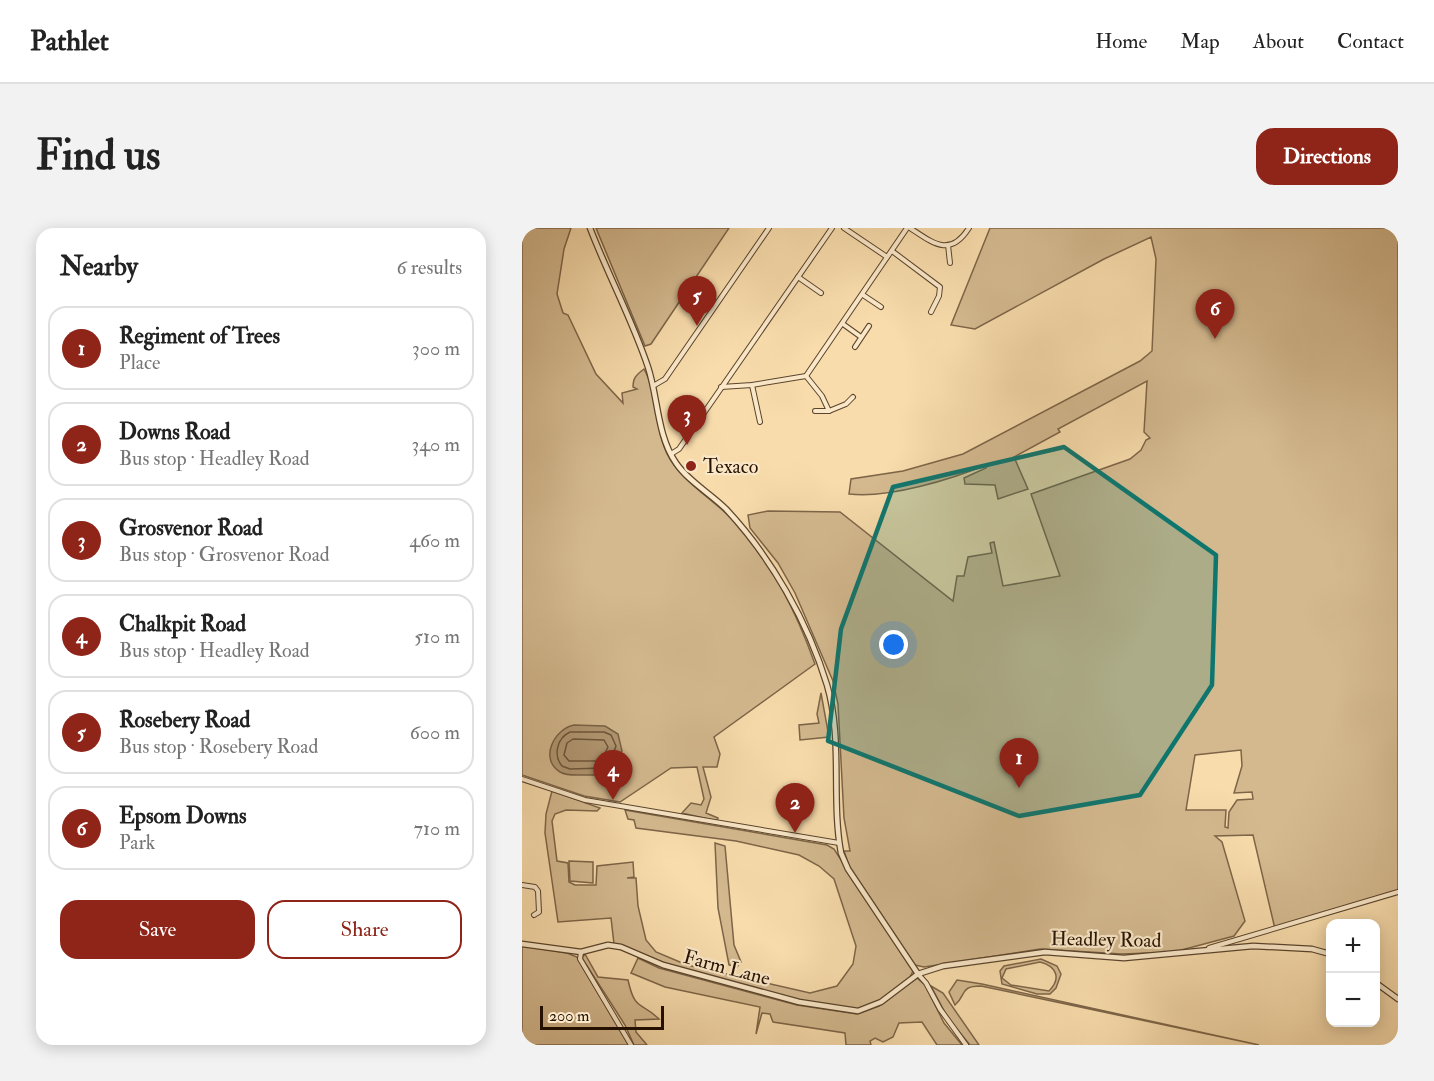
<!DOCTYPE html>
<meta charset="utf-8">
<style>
:root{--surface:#fff;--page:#f2f2f2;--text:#222;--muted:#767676;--line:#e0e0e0;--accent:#8f2418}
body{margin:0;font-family:"IM FELL Double Pica",serif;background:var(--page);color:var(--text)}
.controls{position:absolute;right:18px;bottom:18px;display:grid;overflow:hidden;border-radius:12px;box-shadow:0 3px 15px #0003}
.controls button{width:54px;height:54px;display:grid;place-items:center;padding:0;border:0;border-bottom:2px solid var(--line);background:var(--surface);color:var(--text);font:30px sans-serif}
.scale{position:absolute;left:18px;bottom:15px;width:124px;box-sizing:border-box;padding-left:6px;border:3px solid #261101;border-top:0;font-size:16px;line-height:21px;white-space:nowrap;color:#261101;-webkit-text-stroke:4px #fae8c9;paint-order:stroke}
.you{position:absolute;left:372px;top:417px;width:21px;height:21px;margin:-15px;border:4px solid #fff;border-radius:50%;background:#1a73e8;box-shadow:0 0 0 9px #1a73e833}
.badge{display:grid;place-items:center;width:39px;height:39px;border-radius:50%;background:var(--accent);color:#fff;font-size:20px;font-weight:700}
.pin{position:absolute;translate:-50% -50px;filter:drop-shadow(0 2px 3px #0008)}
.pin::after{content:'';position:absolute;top:32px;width:21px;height:18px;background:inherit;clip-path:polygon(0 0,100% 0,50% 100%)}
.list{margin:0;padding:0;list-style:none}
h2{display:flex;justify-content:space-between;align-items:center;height:78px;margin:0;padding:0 24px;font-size:26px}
h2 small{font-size:20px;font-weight:400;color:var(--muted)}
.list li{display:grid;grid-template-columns:39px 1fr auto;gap:18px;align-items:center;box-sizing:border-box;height:84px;margin:0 12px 12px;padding:0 12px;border:2px solid var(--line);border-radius:18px}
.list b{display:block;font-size:22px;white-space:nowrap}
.list p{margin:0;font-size:20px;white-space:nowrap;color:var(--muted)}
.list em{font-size:20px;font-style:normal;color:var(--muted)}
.actions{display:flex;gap:12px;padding:18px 24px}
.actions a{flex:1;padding:14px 0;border:2px solid var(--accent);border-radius:18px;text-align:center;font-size:21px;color:var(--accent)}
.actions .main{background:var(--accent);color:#fff}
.map{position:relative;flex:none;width:876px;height:817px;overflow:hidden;border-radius:18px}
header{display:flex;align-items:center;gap:36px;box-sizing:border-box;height:84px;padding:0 30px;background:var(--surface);border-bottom:2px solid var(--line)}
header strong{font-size:28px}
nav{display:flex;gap:33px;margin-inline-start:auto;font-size:21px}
.intro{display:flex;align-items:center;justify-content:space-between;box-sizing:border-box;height:144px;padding:0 36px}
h1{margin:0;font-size:42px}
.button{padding:15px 27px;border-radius:18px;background:var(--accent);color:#fff;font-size:21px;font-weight:700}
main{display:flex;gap:36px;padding:0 36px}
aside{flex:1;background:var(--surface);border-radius:18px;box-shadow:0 3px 15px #0003}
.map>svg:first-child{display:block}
.green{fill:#d4b98f;stroke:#7d6548;stroke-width:1.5;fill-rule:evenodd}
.water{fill:#b19772;stroke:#796145;stroke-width:1.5}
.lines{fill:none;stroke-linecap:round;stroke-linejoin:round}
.shore{stroke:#6c543a;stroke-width:1.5}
.minor-casing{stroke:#5a442c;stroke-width:6}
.tertiary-casing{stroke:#5a442c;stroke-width:7}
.minor{stroke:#fae8c9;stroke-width:4}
.tertiary{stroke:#fae8c9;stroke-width:4.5}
.marked{fill:#0f766e;fill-opacity:0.2;stroke:#0f766e;stroke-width:4.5;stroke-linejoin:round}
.poi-dot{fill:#8f2418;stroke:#fae8c9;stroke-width:2}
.labels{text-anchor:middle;stroke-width:4.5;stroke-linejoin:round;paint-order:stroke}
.poi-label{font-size:20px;fill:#261101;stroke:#fae8c9;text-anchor:start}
.street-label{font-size:20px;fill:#261101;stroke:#fae8c9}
</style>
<header>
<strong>Pathlet</strong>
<nav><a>Home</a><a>Map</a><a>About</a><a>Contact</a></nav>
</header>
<div class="intro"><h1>Find us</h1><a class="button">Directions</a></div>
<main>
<aside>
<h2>Nearby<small>6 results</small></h2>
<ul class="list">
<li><span class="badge">1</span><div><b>Regiment of Trees</b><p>Place</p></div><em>300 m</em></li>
<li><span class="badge">2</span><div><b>Downs Road</b><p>Bus stop · Headley Road</p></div><em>340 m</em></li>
<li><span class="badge">3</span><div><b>Grosvenor Road</b><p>Bus stop · Grosvenor Road</p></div><em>460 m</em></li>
<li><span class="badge">4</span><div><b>Chalkpit Road</b><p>Bus stop · Headley Road</p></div><em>510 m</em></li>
<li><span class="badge">5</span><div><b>Rosebery Road</b><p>Bus stop · Rosebery Road</p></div><em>600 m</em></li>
<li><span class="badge">6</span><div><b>Epsom Downs</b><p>Park</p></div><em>710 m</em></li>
</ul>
<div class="actions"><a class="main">Save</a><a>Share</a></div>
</aside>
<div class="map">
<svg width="876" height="817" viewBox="0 0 876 817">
<rect width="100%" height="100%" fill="#f8dcac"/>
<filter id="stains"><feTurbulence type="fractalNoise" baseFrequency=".00333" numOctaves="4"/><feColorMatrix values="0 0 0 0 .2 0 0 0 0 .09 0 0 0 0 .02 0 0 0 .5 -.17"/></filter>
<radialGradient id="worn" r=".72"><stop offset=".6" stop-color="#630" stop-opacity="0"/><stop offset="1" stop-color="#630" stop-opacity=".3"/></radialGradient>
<g class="green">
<path d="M0,0H49L42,21L35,66L41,85L46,87L74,146L101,175L100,165L115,161L111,159C111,150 114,147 122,141C138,170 131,210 152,237C168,259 193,273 212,293C250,335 274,383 293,436L192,509L198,526L195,539H181L189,569L184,585L196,590L195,593L160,585L169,575L179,577L182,571L175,539L149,540L98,574L62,568L0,547Z"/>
<polygon points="74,0 207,0 129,116 123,118"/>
<path d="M468,0H876V662L753,701L731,607L693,608L700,614L723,693L712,708L652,724L600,726L518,721L402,739L393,737L327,638L322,623H328L322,590L316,476L311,453L273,365L256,335L228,300L226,287L246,283L318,284L431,373L435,348H442L446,329L470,325L468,315L472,314L481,358L538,348L509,266L608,231L619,222L624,212L628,210L622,204L625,153L536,201L538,204L492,229L506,261L476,271L473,257L443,256L442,250L464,240L466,236C431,251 365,271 327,266L329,251L381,243L441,226L618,133L630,123L634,31L629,9L582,31L453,101L429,97ZM719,522L720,538L712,565L730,564L731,571L715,572L707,584L706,600L703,599L704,582H664L673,527Z"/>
<polygon points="299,465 307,509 278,512 277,497 297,495 295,486"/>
<polygon points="30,563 78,580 75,583 44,582 33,586 30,593 35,633 46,635 47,654 53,657 74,657 75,638 111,634 112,649 105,650 114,650 116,678 124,712 134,724 165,737 288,765 315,758 331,736 334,718 312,651 297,638 277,627 214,613 114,600 112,592 106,591 103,582 305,617 312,621 391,743 388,749 358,772 335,781 276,772 142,735 92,716 89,690 36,694 23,605 24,586"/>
<polygon points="193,615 203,618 212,717 219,734 215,739 207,737 196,680"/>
<polygon points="47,633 71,634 71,655 48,653"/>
<polygon points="0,718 45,725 55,729 107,817 0,817"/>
<path d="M63,726L76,749L106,752C113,784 119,773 137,791L113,792L114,804L125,817H112L103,797L60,730Z"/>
<polygon points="116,730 137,740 275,777 335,786 357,778 395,750 403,757 422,795 440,817 415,817 400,794 377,795 371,809 361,814 353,810 348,813 349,817 324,817 323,805 251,794 248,786 240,785 234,806 238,779 143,759 109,745"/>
<path d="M519,731L535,738L539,746L534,760L528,766H515L480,756L478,743L482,738ZM518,734C534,738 540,750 527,763L489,757L480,750L484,741Z"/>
<path d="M435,752L460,756L737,817L459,758C437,758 445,767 433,777L427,764Z"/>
<polygon points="409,758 421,765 457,817 448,817 426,790"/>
</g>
<path class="water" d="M52,497L83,498L96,506L100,523L89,543C80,548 72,547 61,547C54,547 45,548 38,544C17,531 32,501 52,497Z"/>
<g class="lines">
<g class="shore">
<path d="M48,504H82L89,507L94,518L88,534L81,540L48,541L40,538C31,527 35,510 48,504Z"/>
<polygon points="51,511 82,512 86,519 79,533 47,533 42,527 45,515"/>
</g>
<g class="minor-casing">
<g id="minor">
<polyline points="322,0 365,29"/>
<path d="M388,0C411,15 428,30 447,0"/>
<polyline points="426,17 428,35"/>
<polyline points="370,23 418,59 417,68 409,84"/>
<polyline points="276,49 299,65"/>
<polyline points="341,67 359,79"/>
<polyline points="321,96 339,109"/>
<polyline points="333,119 347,98"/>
<polyline points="284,148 300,168 307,183 324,176 331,169"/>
<polyline points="230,157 238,194"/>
<polyline points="131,158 143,151 247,0"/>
<polyline points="199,159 230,157 284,148 385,0"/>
<polyline points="293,183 307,183"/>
<polyline points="149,226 157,221 310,0"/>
<polyline points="0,551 63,572 317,615"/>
<polyline points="0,657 13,659 16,663 17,684 12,687"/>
<polyline points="687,720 876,664"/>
<polyline points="59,724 58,731 109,817"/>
<polyline points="396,746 404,755 418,781 444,817"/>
</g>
</g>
<g class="tertiary-casing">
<g id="tertiary">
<path d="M68,0C86,47 110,91 126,139C136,169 135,208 154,235C166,253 188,265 204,281C249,329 286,394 305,457C321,511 309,571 319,625L326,641L396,746"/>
<polyline points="0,716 59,724 86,717 99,719 141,737 277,774 336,783 359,774 396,746 421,738 523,724 602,730 731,718 790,721 808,726"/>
<polyline points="854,755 876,771"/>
</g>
</g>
<use href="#minor" class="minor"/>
<use href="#tertiary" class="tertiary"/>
</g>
<path class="marked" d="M542,219L694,327L690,457L618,567L497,588L306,513L319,401L371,259Z"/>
<circle class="poi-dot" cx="169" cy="238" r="6"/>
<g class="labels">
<g class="poi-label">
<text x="181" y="245">Texaco</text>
</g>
<g class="street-label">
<text transform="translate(584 711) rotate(1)" y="7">Headley Road</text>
<text transform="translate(205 739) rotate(15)" y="7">Farm Lane</text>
</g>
</g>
<rect width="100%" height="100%" filter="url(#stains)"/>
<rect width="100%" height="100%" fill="url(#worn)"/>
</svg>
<div class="controls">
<button>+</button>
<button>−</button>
</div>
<div class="scale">200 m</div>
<div class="you"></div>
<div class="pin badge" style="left:497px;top:560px">1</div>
<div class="pin badge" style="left:273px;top:605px">2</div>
<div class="pin badge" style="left:165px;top:217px">3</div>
<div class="pin badge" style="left:91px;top:572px">4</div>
<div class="pin badge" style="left:175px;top:98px">5</div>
<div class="pin badge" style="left:693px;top:111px">6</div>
</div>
</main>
